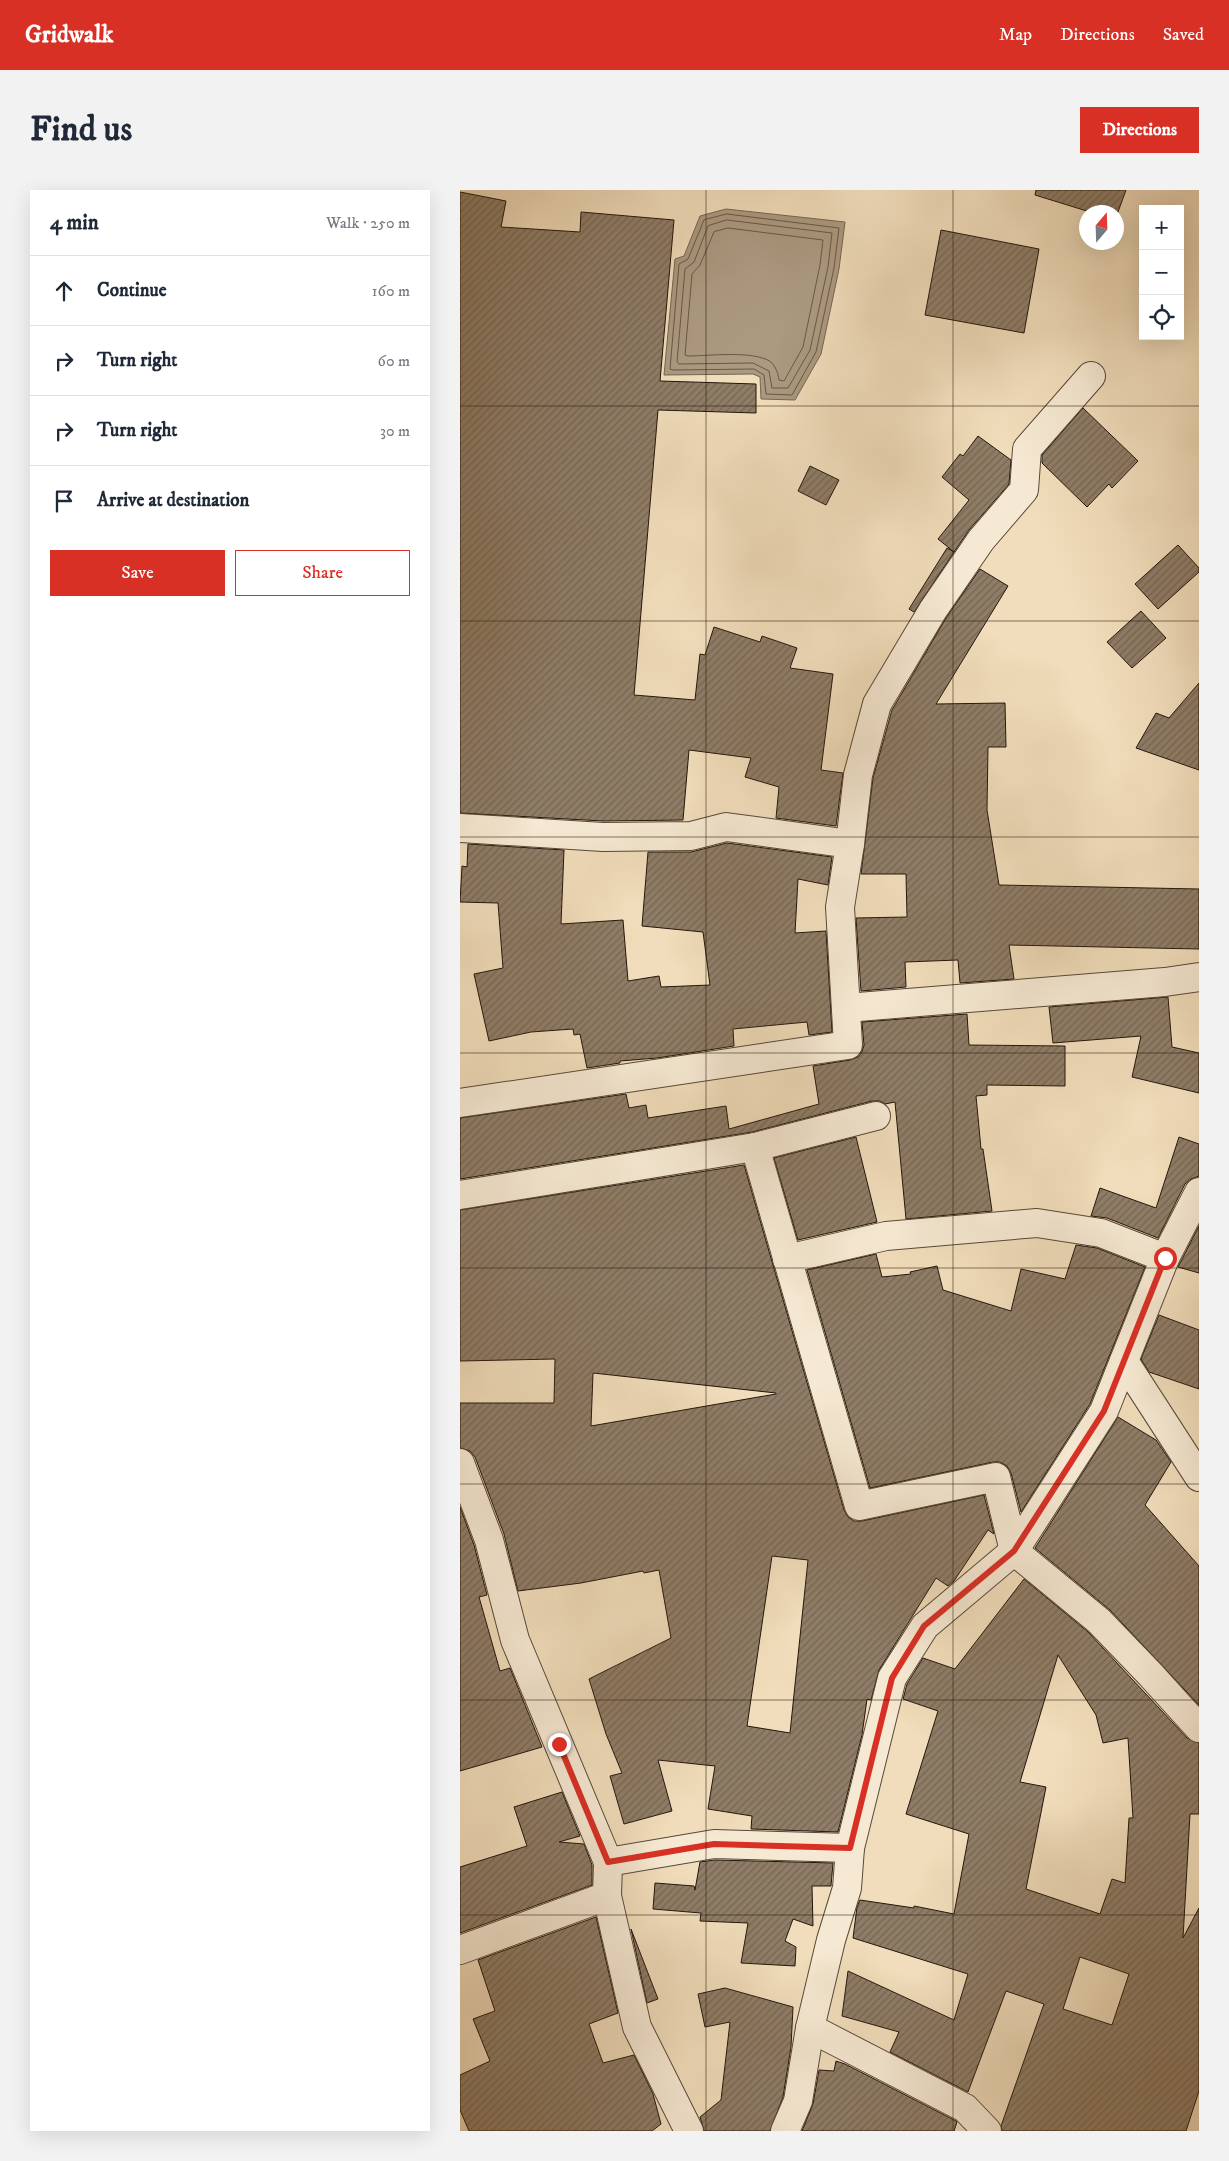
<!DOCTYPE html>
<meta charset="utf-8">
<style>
:root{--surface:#fff;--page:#f2f2f3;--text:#1f2937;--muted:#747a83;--line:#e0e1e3;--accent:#d93025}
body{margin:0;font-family:"IM FELL DW Pica",serif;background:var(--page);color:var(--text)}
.controls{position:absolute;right:15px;top:15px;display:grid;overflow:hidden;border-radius:0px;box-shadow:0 5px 20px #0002}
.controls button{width:45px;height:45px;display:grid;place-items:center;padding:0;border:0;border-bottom:1px solid var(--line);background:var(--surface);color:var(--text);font:25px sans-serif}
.compass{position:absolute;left:619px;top:15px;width:45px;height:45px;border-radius:50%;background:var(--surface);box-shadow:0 5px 20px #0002;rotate:19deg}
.stop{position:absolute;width:15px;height:15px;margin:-11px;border:4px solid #d93025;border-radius:50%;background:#fff}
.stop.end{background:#d93025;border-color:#fff;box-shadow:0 1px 5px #0008}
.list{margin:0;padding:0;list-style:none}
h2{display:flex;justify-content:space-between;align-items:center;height:65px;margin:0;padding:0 20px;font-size:21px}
h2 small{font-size:16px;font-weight:400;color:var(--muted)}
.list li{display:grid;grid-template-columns:32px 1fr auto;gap:15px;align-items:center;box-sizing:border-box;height:70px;padding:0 20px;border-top:1px solid var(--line)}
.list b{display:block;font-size:19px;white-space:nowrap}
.list em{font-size:16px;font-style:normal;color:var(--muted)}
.actions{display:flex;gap:10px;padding:15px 20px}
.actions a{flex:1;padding:11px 0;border:1px solid var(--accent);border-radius:0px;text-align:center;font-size:18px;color:var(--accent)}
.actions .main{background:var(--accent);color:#fff}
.icon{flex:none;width:28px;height:28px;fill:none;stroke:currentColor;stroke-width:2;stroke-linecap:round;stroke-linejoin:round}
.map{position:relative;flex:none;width:739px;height:1941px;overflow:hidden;border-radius:0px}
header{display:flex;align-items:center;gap:30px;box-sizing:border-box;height:70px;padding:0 25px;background:var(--accent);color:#fff}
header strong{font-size:24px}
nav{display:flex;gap:28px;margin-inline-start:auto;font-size:18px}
.intro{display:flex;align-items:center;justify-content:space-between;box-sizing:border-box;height:120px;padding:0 30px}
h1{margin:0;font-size:35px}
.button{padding:12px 22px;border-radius:0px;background:var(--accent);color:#fff;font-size:18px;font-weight:700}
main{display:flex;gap:30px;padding:0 30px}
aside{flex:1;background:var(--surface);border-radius:0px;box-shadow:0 5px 20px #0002}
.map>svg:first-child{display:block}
.water{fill:#ab9980;stroke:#756552}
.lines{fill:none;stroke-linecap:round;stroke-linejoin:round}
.shore{stroke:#685846;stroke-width:1}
.building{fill:url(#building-hatch);stroke:#24160d;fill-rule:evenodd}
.minor-casing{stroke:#574838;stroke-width:30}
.minor{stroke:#f6e9d3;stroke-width:28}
.route{stroke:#d93025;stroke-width:6}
.grid{fill:none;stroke:#24160d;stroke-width:1;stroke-opacity:0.55}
</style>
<header>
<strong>Gridwalk</strong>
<nav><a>Map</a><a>Directions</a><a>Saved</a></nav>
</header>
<div class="intro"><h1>Find us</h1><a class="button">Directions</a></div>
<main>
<aside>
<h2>4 min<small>Walk · 250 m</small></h2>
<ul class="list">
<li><svg class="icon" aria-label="ahead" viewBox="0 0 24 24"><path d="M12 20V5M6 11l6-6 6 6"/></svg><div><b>Continue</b></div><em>160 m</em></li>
<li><svg class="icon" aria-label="right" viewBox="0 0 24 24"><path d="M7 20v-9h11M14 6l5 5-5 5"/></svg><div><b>Turn right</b></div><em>60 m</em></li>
<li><svg class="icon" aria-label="right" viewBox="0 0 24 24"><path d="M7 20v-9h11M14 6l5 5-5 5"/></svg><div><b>Turn right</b></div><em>30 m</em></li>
<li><svg class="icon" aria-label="arrive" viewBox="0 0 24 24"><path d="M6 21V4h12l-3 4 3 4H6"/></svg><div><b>Arrive at destination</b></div></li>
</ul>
<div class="actions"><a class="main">Save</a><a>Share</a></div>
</aside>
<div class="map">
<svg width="739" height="1941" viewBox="0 0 739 1941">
<defs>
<pattern id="building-hatch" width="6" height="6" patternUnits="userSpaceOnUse" patternTransform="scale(1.25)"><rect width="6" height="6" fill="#8f7d67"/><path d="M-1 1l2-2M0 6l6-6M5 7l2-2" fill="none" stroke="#756553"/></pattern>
</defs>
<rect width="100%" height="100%" fill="#f1ddbb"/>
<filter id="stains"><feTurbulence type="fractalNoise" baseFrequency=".004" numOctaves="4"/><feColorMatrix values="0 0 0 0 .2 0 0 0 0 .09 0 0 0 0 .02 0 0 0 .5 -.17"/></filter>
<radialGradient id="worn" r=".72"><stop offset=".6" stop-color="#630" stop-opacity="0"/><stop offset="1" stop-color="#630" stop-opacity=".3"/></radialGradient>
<polygon class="water" points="266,19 385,32 379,79 361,164 335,210 301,209 300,187 293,184 204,185 215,69 224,66 240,26"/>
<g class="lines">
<g class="shore">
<polygon points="267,24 379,38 374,78 356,162 332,205 306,204 304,185 294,179 213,180 210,179 219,74 228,69 244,30"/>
<polygon points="267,30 372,43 368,77 350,160 328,198 312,198 309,181 293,173 219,174 217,172 225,79 234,72 248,36"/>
<path d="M268,38L363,50L360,75L343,157L324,191L319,190C318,183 316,177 311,172C294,160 248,166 228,166L225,165L232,84L240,75L254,42Z"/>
</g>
</g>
<g class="building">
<polygon points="576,0 666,0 658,22 630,22 575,5"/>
<polygon points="0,2 46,11 41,37 120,42 121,22 214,30 200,191 296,194 296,223 198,220 174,505 235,510 240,464 245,465 254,437 300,452 302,446 337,458 330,478 373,484 361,580 383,583 376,636 316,628 319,597 285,587 291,568 229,560 223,630 143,631 0,623"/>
<polygon points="481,40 579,59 564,143 465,125"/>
<polygon points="623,218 678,271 652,298 649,294 627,317 582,273 582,265"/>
<polygon points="518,246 551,270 549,294 509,340 494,362 478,349 509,310 482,287 500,264 503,266"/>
<polygon points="350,276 379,290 366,315 338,301"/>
<polygon points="718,355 739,378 739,382 698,419 675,394"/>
<polygon points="487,358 494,362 454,422 449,419"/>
<polygon points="520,379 548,396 476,514 545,513 546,557 528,557 527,620 539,695 739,699 739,759 549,755 554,789 500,793 498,770 445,772 446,797 401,801 396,728 447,727 446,684 401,684 413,588 432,520 486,428"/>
<polygon points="681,421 706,448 672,478 647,452"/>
<polygon points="739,493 739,580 676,558 696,523 709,528"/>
<polygon points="267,653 372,667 368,695 338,689 335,743 366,741 372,842 349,845 347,832 273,839 274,856 197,868 160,871 160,873 127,878 120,844 114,845 113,839 71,842 29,851 14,784 43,778 38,713 0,712 2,676 7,677 8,654 104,660 101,734 163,730 168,791 199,786 201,797 250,795 243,742 182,736 188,662 231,662"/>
<polygon points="708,807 712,857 739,863 739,903 672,887 681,846 593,853 589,817"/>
<polygon points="507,824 509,855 605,856 605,896 527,895 527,905 516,906 521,959 523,959 532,1021 446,1029 435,912 425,914 420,911 412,911 292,942 0,989 0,928 166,904 169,918 186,915 188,928 266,916 269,939 359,914 353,876 390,870 398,867 402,862 404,855 402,832"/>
<polygon points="396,947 417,1032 338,1050 314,968"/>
<polygon points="719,947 739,954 739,986 731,989 725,994 698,1048 647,1028 631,1026 640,998 696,1018"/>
<path d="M284,975L384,1320L388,1327L394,1331H402L524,1305L534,1344L528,1340L494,1391L488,1396L476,1388L419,1480L411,1510L407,1509L402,1545L378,1642L291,1639L292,1626L248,1619L255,1576L198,1570L212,1621L164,1634L150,1586L162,1583L146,1544L129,1489L211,1448L199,1380L184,1383L183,1381L121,1393L58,1401L44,1344L15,1267L10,1261L0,1258V1213H94L95,1169L0,1171V1020ZM133,1183L316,1203V1204L131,1236ZM312,1366L348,1370L330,1543L287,1536Z"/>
<polygon points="739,1036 739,1083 718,1077"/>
<polygon points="616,1055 637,1058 685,1077 630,1214 561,1322 551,1283 547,1276 540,1272 533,1272 410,1298 347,1080 416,1064 422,1087 451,1084 450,1082 477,1076 483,1100 551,1121 561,1079 605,1089"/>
<polygon points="699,1125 739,1140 739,1199 689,1182 681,1169"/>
<polygon points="658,1227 696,1250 711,1272 685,1315 739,1376 739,1515 650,1420 575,1358"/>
<polygon points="0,1317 14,1355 27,1405 19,1407 40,1481 50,1478 82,1557 0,1581"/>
<path d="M564,1389L628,1442L727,1548L739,1553V1624H730L723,1748L739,1718V1901L726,1941H542L541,1936L584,1814L546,1801L508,1902L430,1862L439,1842L382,1826L388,1781L494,1830L508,1784L393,1748L397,1717L400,1710L454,1718V1716L494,1724L509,1644L446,1624L478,1521L443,1509L447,1494L463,1468L495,1479ZM598,1465L636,1525L643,1553L668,1548L673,1628H669L665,1693L652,1689L640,1724L566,1699L586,1597L560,1592ZM620,1767L669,1784L652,1835L603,1819Z"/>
<polygon points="102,1602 120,1646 99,1652 124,1654 132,1675 132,1695 0,1743 0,1677 67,1656 54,1617"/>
<polygon points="255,1670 373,1673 371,1696 352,1696 353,1736 333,1729 325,1751 336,1757 335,1776 281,1773 288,1733 240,1731 241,1723 193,1719 195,1693 234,1696 235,1700 240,1672"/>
<polygon points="136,1727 158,1823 129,1834 143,1873 174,1865 193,1904 201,1934 192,1941 9,1941 0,1920 0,1885 30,1871 13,1829 35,1821 18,1770"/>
<polygon points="171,1739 198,1809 187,1813"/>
<polygon points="265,1798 333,1817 331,1857 323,1907 310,1941 244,1941 240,1927 261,1910 270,1832 245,1837 238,1804"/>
<polygon points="376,1871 385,1874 496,1931 497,1932 494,1941 342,1941 353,1914 359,1880 374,1881"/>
</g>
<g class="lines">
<g class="minor-casing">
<g id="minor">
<polyline points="0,638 143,647 231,646 266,637 390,654 380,717 388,855 0,913"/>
<polyline points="390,654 398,585 417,514 473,420 521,350 564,300 567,259 631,186"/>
<polyline points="386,818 705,792 739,787"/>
<polyline points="295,957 399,1316 536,1287 554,1361 639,1431 690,1484 739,1538"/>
<polyline points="0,1005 295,957 416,926"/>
<polyline points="327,1069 426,1046 577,1033 641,1043 705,1068"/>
<polyline points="664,1171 739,1287"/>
<polyline points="0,1273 29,1350 55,1450 148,1672 147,1706 177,1837 229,1941"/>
<polyline points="148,1672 254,1654 390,1658"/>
<polyline points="0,1760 147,1706"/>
<polyline points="350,1838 505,1918 527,1941"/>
<polyline points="325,1941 338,1911 350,1838 371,1750 387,1698 390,1658 432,1488 465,1436 554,1361 644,1221 705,1068 739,1002"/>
</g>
</g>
<use href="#minor" class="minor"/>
</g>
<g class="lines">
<polyline class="route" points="99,1554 148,1672 254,1654 390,1658 432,1488 464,1436 554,1361 644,1221 705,1068"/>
</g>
<path class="grid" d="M246,0V1941M493,0V1941M0,216H739M0,431H739M0,647H739M0,863H739M0,1078H739M0,1294H739M0,1510H739M0,1725H739"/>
<rect width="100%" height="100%" filter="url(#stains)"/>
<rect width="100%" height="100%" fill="url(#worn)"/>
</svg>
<div class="controls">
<button>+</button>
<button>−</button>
<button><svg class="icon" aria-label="locate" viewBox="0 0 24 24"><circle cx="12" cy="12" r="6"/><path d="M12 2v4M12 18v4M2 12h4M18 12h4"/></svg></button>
</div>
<svg class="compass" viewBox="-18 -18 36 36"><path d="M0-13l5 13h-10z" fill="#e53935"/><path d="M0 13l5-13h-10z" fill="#747a83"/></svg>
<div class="stop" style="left:705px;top:1068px"></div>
<div class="stop end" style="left:99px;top:1554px"></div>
</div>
</main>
